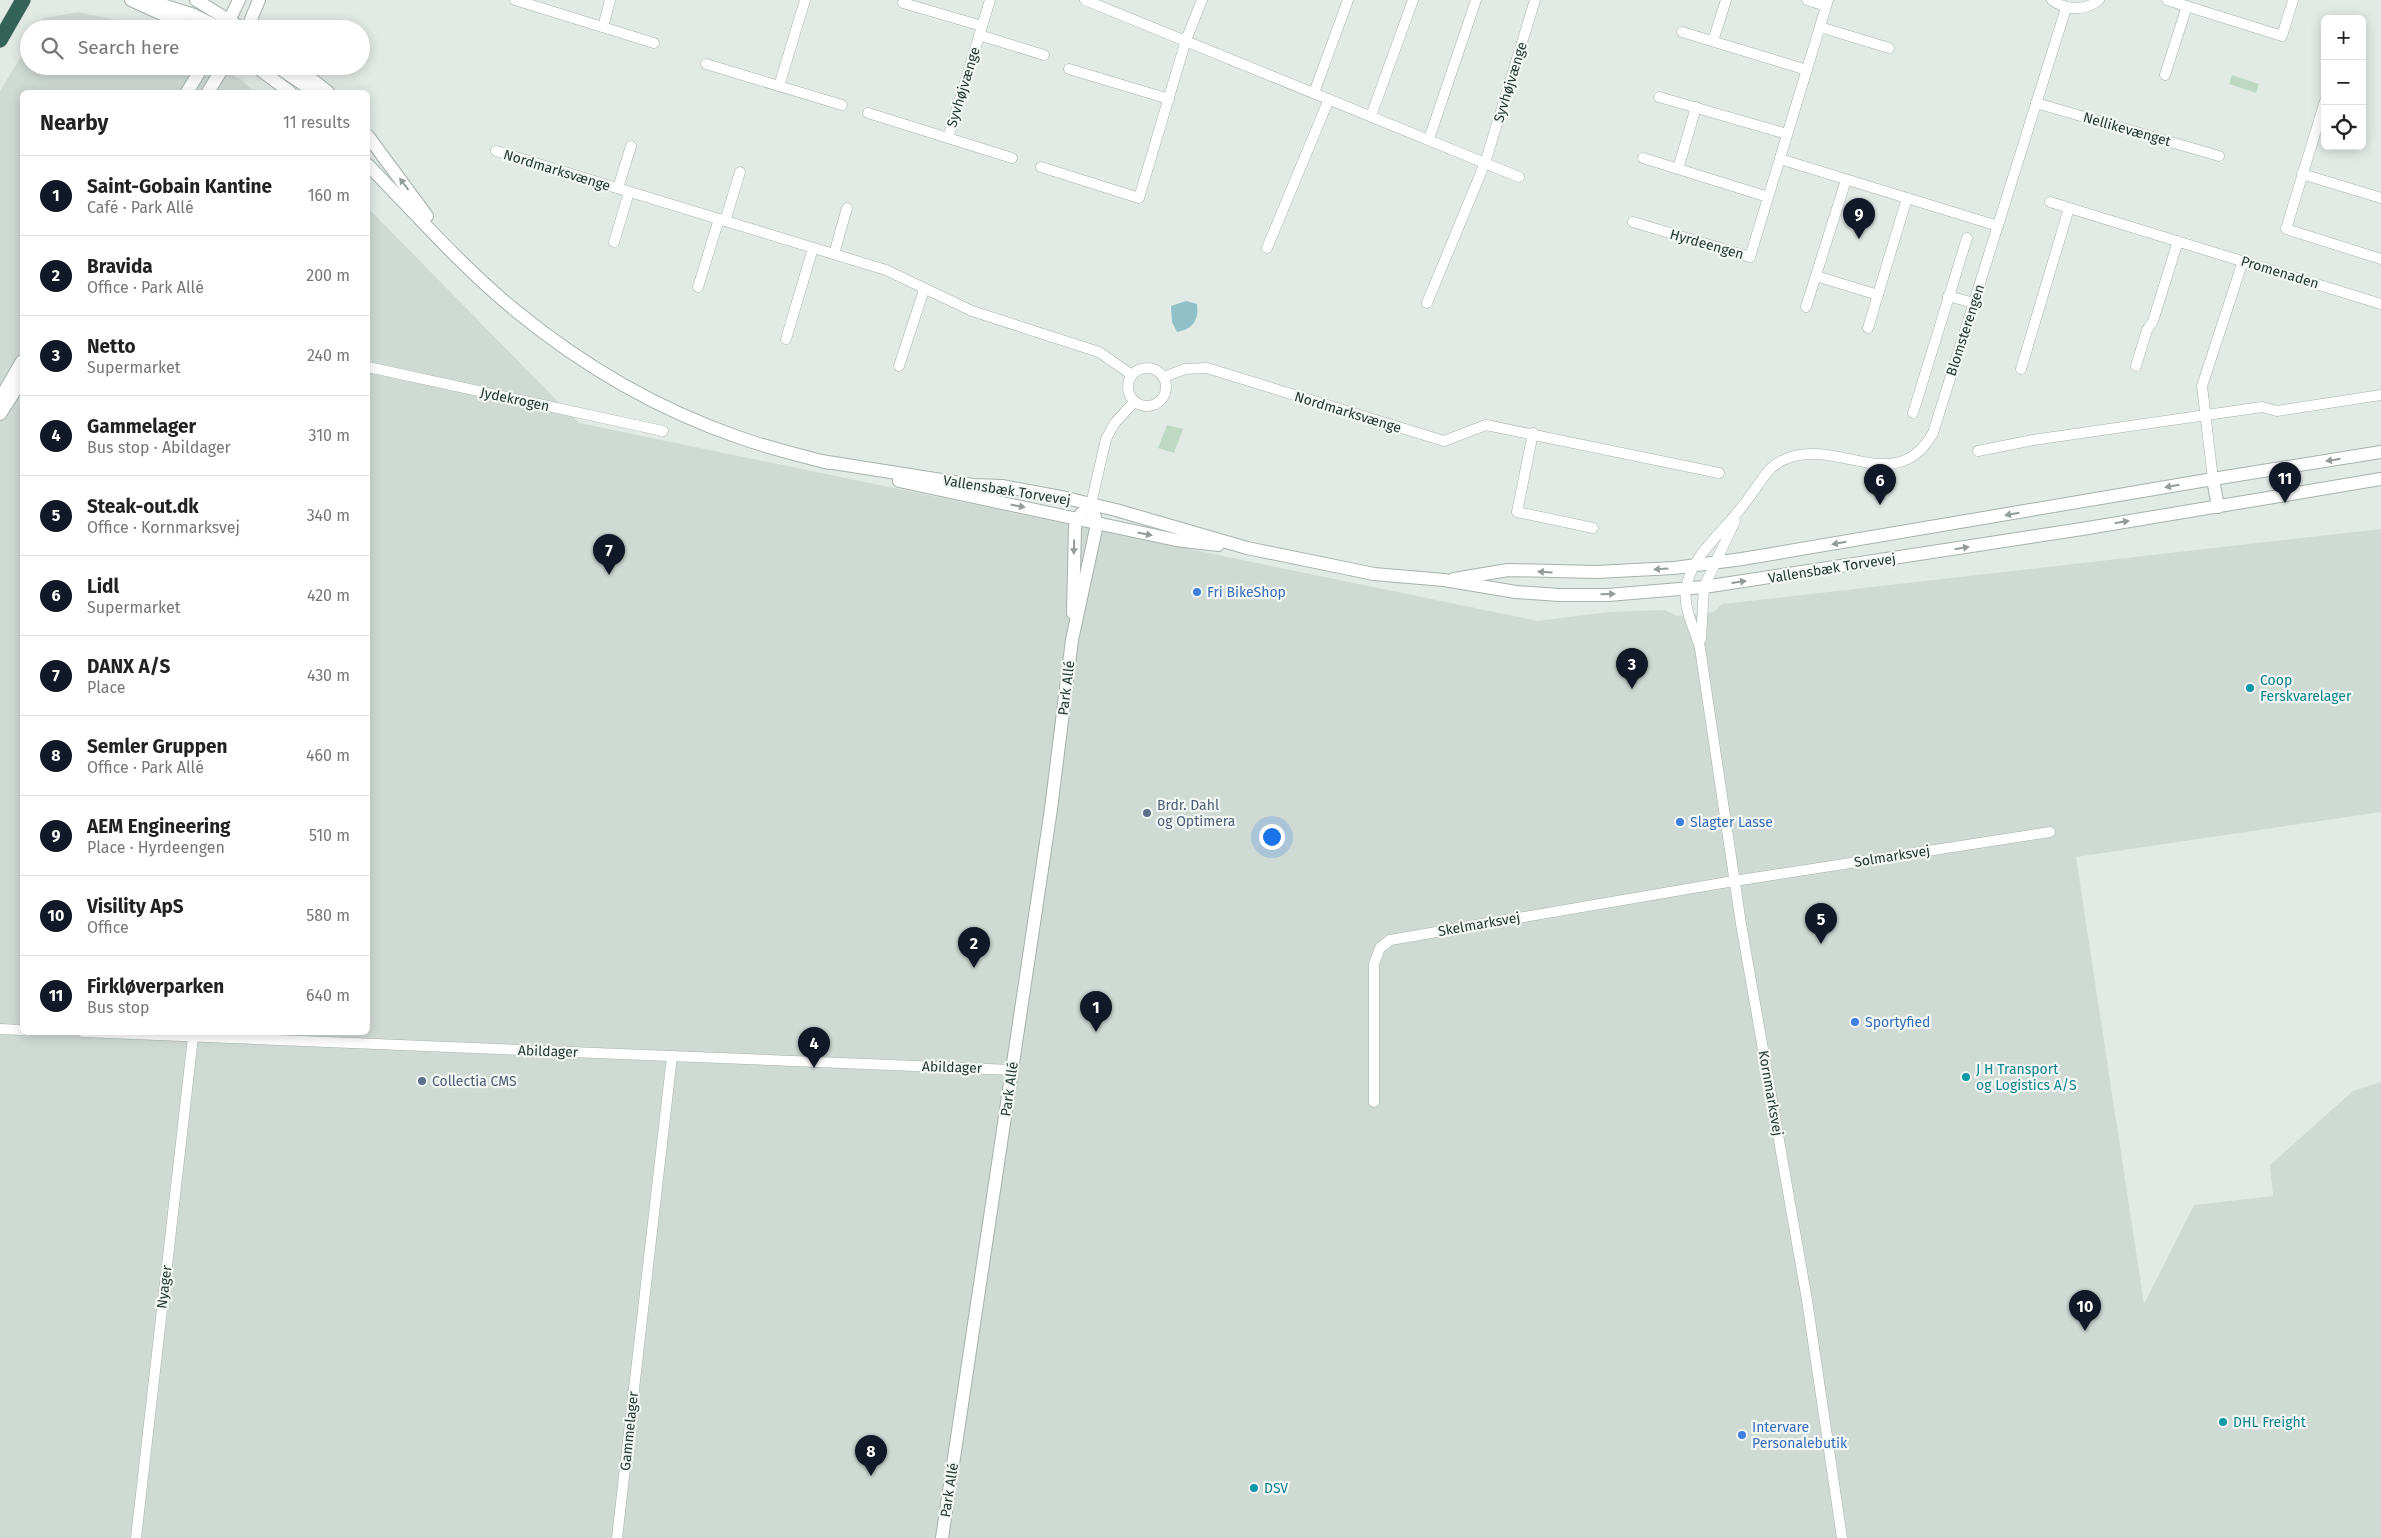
<!DOCTYPE html>
<meta charset="utf-8">
<style>
:root{--surface:#fff;--page:#f2f2f2;--text:#222;--muted:#767676;--line:#e0e0e0;--accent:#111827}
body{margin:0;font-family:"Fira Sans",sans-serif;background:var(--page);color:var(--text)}
.controls{position:absolute;right:15px;top:15px;display:grid;overflow:hidden;border-radius:8px;box-shadow:0 2px 12px #0003}
.controls button{width:45px;height:45px;display:grid;place-items:center;padding:0;border:0;border-bottom:1px solid var(--line);background:var(--surface);color:var(--text);font:25px sans-serif}
.you{position:absolute;left:1271px;top:836px;width:18px;height:18px;margin:-12px;border:4px solid #fff;border-radius:50%;background:#1a73e8;box-shadow:0 0 0 8px #1a73e833}
.badge{display:grid;place-items:center;width:32px;height:32px;border-radius:50%;background:var(--accent);color:#fff;font-size:16px;font-weight:700}
.pin{position:absolute;translate:-50% -41px;filter:drop-shadow(0 1px 2px #0008)}
.pin::after{content:'';position:absolute;top:26px;width:18px;height:15px;background:inherit;clip-path:polygon(0 0,100% 0,50% 100%)}
.list{margin:0;padding:0;list-style:none}
h2{display:flex;justify-content:space-between;align-items:center;height:65px;margin:0;padding:0 20px;font-size:21px}
h2 small{font-size:16px;font-weight:400;color:var(--muted)}
.list li{display:grid;grid-template-columns:32px 1fr auto;gap:15px;align-items:center;box-sizing:border-box;height:80px;padding:0 20px;border-top:1px solid var(--line)}
.list b{display:block;font-size:19px;white-space:nowrap}
.list p{margin:0;font-size:16px;white-space:nowrap;color:var(--muted)}
.list em{font-size:16px;font-style:normal;color:var(--muted)}
.icon{flex:none;width:28px;height:28px;fill:none;stroke:currentColor;stroke-width:2;stroke-linecap:round;stroke-linejoin:round}
.map{position:relative;flex:none;width:2381px;height:1538px;overflow:hidden}
.search{position:absolute;background:var(--surface);box-shadow:0 2px 12px #0003;left:20px;top:20px;width:350px;height:55px;display:flex;align-items:center;gap:12px;box-sizing:border-box;padding:0 18px;border-radius:28px;color:var(--muted);font-size:19px}
.panel{position:absolute;background:var(--surface);box-shadow:0 2px 12px #0003;left:20px;top:90px;width:350px;height:945px;border-radius:8px}
.map>svg:first-child{display:block}
.built{fill:#d0dad5}
.park{fill:#bdd9c4}
.water{fill:#90c1c9}
.lines{fill:none;stroke-linecap:round;stroke-linejoin:round}
.minor-casing{stroke:#a5b1ad;stroke-width:11}
.tertiary-casing{stroke:#a5b1ad;stroke-width:14}
.motorway-casing{stroke:#bdc4c2;stroke-width:16}
.minor{stroke:#fff;stroke-width:10}
.tertiary{stroke:#fff;stroke-width:12}
.motorway{stroke:#336257;stroke-width:15}
.oneway{fill:#929c99}
.shop-dot{fill:#3f7fe0;stroke:#f2f7f4;stroke-width:2}
.culture-dot{fill:#0f9aa8;stroke:#f2f7f4;stroke-width:2}
.service-dot{fill:#5c6f8a;stroke:#f2f7f4;stroke-width:2}
.labels{text-anchor:middle;stroke-width:4.5;stroke-linejoin:round;paint-order:stroke}
.street-label{font-size:14px;fill:#243933;stroke:#f2f7f4}
.shop-label{font-size:14px;fill:#366cbe;stroke:#f2f7f4;text-anchor:start}
.culture-label{font-size:14px;fill:#0d838f;stroke:#f2f7f4;text-anchor:start}
.service-label{font-size:14px;fill:#4e5e75;stroke:#f2f7f4;text-anchor:start}
</style>
<div class="map">
<svg width="2381" height="1538" viewBox="0 0 2381 1538">
<rect width="100%" height="100%" fill="#e2eae6"/>
<g class="built">
<polygon points="78,12 139,25 146,29 37,29 44,18"/>
<polygon points="29,43 29,66 216,66 242,80 254,92 22,92 22,1032 368,1032 368,208 579,423 1538,621 1608,612 1665,610 1677,616 1714,612 1722,604 2381,529 2381,812 2076,857 2144,1304 2194,1205 2273,1196 2270,1165 2353,1091 2381,1082 2381,1538 0,1538 0,91"/>
</g>
<g class="park">
<polygon points="2232,75 2259,84 2256,93 2229,84"/>
<polygon points="1167,425 1183,429 1174,453 1158,448"/>
</g>
<path class="water" d="M1186,301L1197,304C1199,320 1193,329 1177,332L1172,322L1171,306Z"/>
<g class="lines">
<g class="minor-casing">
<g id="minor">
<polyline points="515,0 654,43"/>
<polyline points="1085,0 1519,177"/>
<polyline points="1807,0 1826,6"/>
<path d="M2052,0C2067,11 2085,11 2099,0"/>
<polyline points="2167,0 2282,36 2293,0"/>
<polyline points="903,3 982,26"/>
<polyline points="603,27 610,0"/>
<polyline points="1820,27 1889,48"/>
<polyline points="1682,32 1807,70"/>
<polyline points="979,35 1044,55"/>
<polyline points="1713,41 1726,0"/>
<polyline points="706,64 842,105"/>
<polyline points="1069,69 1169,99"/>
<polyline points="2165,75 2187,6"/>
<polyline points="779,86 805,0"/>
<polyline points="1314,93 1348,0"/>
<polyline points="1659,97 1787,134"/>
<polyline points="2325,101 2286,229 2381,259"/>
<polyline points="2036,103 2219,156"/>
<polyline points="868,113 1012,158"/>
<polyline points="1371,116 1413,0"/>
<polyline points="948,138 990,0"/>
<polyline points="1429,139 1476,0"/>
<polyline points="496,151 886,270 972,311 1099,352 1132,375"/>
<polyline points="1643,158 1768,197"/>
<polyline points="1780,159 1998,226"/>
<polyline points="1041,167 1139,198 1186,40 1202,0"/>
<polyline points="1678,169 1696,107"/>
<polyline points="2302,174 2381,198"/>
<polyline points="618,188 631,146"/>
<polyline points="2050,202 2381,304"/>
<polyline points="725,221 740,172"/>
<polyline points="1633,222 1750,257 1828,0"/>
<polyline points="614,242 629,192"/>
<polyline points="1267,248 1329,99"/>
<polyline points="834,254 847,208"/>
<polyline points="1816,276 1878,295"/>
<polyline points="698,287 719,219"/>
<polyline points="1948,296 1974,303"/>
<polyline points="1427,303 1485,163 1535,0"/>
<polyline points="1806,307 1846,180"/>
<polyline points="1868,328 1907,198"/>
<polyline points="786,339 813,248"/>
<polyline points="899,366 924,290"/>
<polyline points="2136,366 2147,330 2153,321 2178,241"/>
<polyline points="368,367 663,431"/>
<circle cx="1147" cy="387" r="19"/>
<polyline points="2021,369 2069,208"/>
<polyline points="1164,377 1185,369 1207,368 1444,441 1486,425 1719,473"/>
<polyline points="1913,413 1967,238"/>
<polyline points="1533,433 1517,512 1593,528"/>
<polyline points="1978,451 2033,440 2262,407 2277,411 2381,395"/>
<polyline points="2213,479 2202,386 2243,261"/>
<polyline points="1091,504 1106,439 1114,424 1134,402"/>
<polyline points="1701,639 1704,587 1735,521"/>
<polyline points="0,1029 22,1030"/>
<polyline points="83,1032 1012,1070"/>
<polyline points="1374,1102 1374,964 1380,948 1390,940 1728,882 2050,832"/>
<polyline points="136,1538 193,1037"/>
<polyline points="617,1538 672,1056"/>
<path d="M1842,1538L1807,1300L1741,924L1700,648C1695,630 1683,608 1686,589C1690,557 1723,532 1741,508C1752,495 1760,480 1771,468C1777,463 1784,459 1791,457C1841,441 1898,496 1933,433L2066,8"/>
</g>
</g>
<g class="tertiary-casing">
<g id="tertiary">
<polyline points="131,0 195,29"/>
<polyline points="147,0 194,15 222,29"/>
<polyline points="196,0 243,29"/>
<polyline points="226,27 239,0"/>
<polyline points="247,29 259,0"/>
<polyline points="255,66 290,92"/>
<polyline points="276,66 315,92"/>
<polyline points="295,66 328,92"/>
<polyline points="187,92 203,66"/>
<polyline points="208,92 224,66"/>
<polyline points="368,136 427,216"/>
<path d="M368,165C416,214 462,267 516,311C582,365 657,409 738,437C768,448 799,455 829,463"/>
<polyline points="0,399 22,361"/>
<polyline points="0,414 22,380"/>
<polyline points="821,461 973,485 1002,486 1066,498 1116,510 1247,548 1374,574 1444,580 1516,592 1559,595 1608,595 1704,587 2082,529 2381,479"/>
<polyline points="2213,479 2218,507"/>
<polyline points="899,481 1176,540 1218,545"/>
<polyline points="1454,579 1508,570 1596,572 1674,568 1742,559 2213,479 2381,452"/>
<polyline points="1073,613 1075,527 1077,519 1082,513"/>
<polyline points="942,1538 1051,809 1072,640 1097,524 1091,504"/>
</g>
</g>
<g class="motorway-casing">
<polyline id="motorway" points="0,40 23,0"/>
</g>
<use href="#minor" class="minor"/>
<use href="#tertiary" class="tertiary"/>
<use href="#motorway" class="motorway"/>
</g>
<defs><path id="oneway-solid" d="M-6-.8H1V-3.2L6.5 0L1 3.2V.8H-6Z" transform="scale(1.25)"/></defs>
<g class="oneway">
<use href="#oneway-solid" transform="translate(404 184) rotate(-127)"/>
<use href="#oneway-solid" transform="translate(2333 460) rotate(171)"/>
<use href="#oneway-solid" transform="translate(2172 486) rotate(170)"/>
<use href="#oneway-solid" transform="translate(1018 506) rotate(11)"/>
<use href="#oneway-solid" transform="translate(2012 514) rotate(170)"/>
<use href="#oneway-solid" transform="translate(2122 522) rotate(-9)"/>
<use href="#oneway-solid" transform="translate(1145 534) rotate(11)"/>
<use href="#oneway-solid" transform="translate(1839 543) rotate(170)"/>
<use href="#oneway-solid" transform="translate(1074 547) rotate(91)"/>
<use href="#oneway-solid" transform="translate(1962 548) rotate(-9)"/>
<use href="#oneway-solid" transform="translate(1661 569) rotate(176)"/>
<use href="#oneway-solid" transform="translate(1545 572) rotate(-177)"/>
<use href="#oneway-solid" transform="translate(1739 582) rotate(-8)"/>
<use href="#oneway-solid" transform="translate(1608 594) rotate(-2)"/>
</g>
<g class="shop-dot">
<circle cx="1197" cy="592" r="5"/>
<circle cx="1680" cy="822" r="5"/>
<circle cx="1855" cy="1022" r="5"/>
<circle cx="1742" cy="1435" r="5"/>
</g>
<g class="culture-dot">
<circle cx="2250" cy="688" r="5"/>
<circle cx="1966" cy="1077" r="5"/>
<circle cx="2223" cy="1422" r="5"/>
<circle cx="1254" cy="1488" r="5"/>
</g>
<g class="service-dot">
<circle cx="1147" cy="813" r="5"/>
<circle cx="422" cy="1081" r="5"/>
</g>
<g class="labels">
<g class="street-label">
<text transform="translate(1510 82) rotate(-73)" y="5">Syvhøjvænge</text>
<text transform="translate(963 87) rotate(-73)" y="5">Syvhøjvænge</text>
<text transform="translate(2127 129) rotate(16)" y="5">Nellikevænget</text>
<text transform="translate(557 170) rotate(17)" y="5">Nordmarksvænge</text>
<text transform="translate(1707 244) rotate(16)" y="5">Hyrdeengen</text>
<text transform="translate(2280 272) rotate(17)" y="5">Promenaden</text>
<text transform="translate(1965 330) rotate(-72)" y="5">Blomsterengen</text>
<text transform="translate(515 399) rotate(12)" y="5">Jydekrogen</text>
<text transform="translate(1348 412) rotate(17)" y="5">Nordmarksvænge</text>
<text transform="translate(1007 490) rotate(9)" y="5">Vallensbæk Torvevej</text>
<text transform="translate(1832 568) rotate(-9)" y="5">Vallensbæk Torvevej</text>
<text transform="translate(1066 688) rotate(-83)" y="5">Park Allé</text>
<text transform="translate(1892 856) rotate(-9)" y="5">Solmarksvej</text>
<text transform="translate(1479 924) rotate(-10)" y="5">Skelmarksvej</text>
<text transform="translate(548 1051) rotate(2)" y="5">Abildager</text>
<text transform="translate(952 1067) rotate(2)" y="5">Abildager</text>
<text transform="translate(1009 1089) rotate(-82)" y="5">Park Allé</text>
<text transform="translate(1771 1093) rotate(80)" y="5">Kornmarksvej</text>
<text transform="translate(164 1287) rotate(-83)" y="5">Nyager</text>
<text transform="translate(629 1431) rotate(-84)" y="5">Gammelager</text>
<text transform="translate(949 1490) rotate(-81)" y="5">Park Allé</text>
</g>
<g class="shop-label">
<text x="1207" y="597">Fri BikeShop</text>
<text x="1690" y="827">Slagter Lasse</text>
<text x="1865" y="1027">Sportyfied</text>
<text x="1752" y="1432">Intervare<tspan x="1752" dy="16">Personalebutik</tspan></text>
</g>
<g class="culture-label">
<text x="2260" y="685">Coop<tspan x="2260" dy="16">Ferskvarelager</tspan></text>
<text x="1976" y="1074">J H Transport<tspan x="1976" dy="16">og Logistics A/S</tspan></text>
<text x="2233" y="1427">DHL Freight</text>
<text x="1264" y="1493">DSV</text>
</g>
<g class="service-label">
<text x="1157" y="810">Brdr. Dahl<tspan x="1157" dy="16">og Optimera</tspan></text>
<text x="432" y="1086">Collectia CMS</text>
</g>
</g>
</svg>
<div class="controls">
<button>+</button>
<button>−</button>
<button><svg class="icon" aria-label="locate" viewBox="0 0 24 24"><circle cx="12" cy="12" r="6"/><path d="M12 2v4M12 18v4M2 12h4M18 12h4"/></svg></button>
</div>
<div class="you"></div>
<div class="pin badge" style="left:1096px;top:1032px">1</div>
<div class="pin badge" style="left:974px;top:968px">2</div>
<div class="pin badge" style="left:1632px;top:689px">3</div>
<div class="pin badge" style="left:814px;top:1068px">4</div>
<div class="pin badge" style="left:1821px;top:944px">5</div>
<div class="pin badge" style="left:1880px;top:505px">6</div>
<div class="pin badge" style="left:609px;top:575px">7</div>
<div class="pin badge" style="left:871px;top:1476px">8</div>
<div class="pin badge" style="left:1859px;top:239px">9</div>
<div class="pin badge" style="left:2085px;top:1331px">10</div>
<div class="pin badge" style="left:2285px;top:503px">11</div>
<div class="search"><svg class="icon" aria-label="search" viewBox="0 0 24 24"><circle cx="10" cy="10" r="6"/><path d="M15 15l6 6"/></svg>Search here</div>
<section class="panel">
<h2>Nearby<small>11 results</small></h2>
<ul class="list">
<li><span class="badge">1</span><div><b>Saint-Gobain Kantine</b><p>Café · Park Allé</p></div><em>160 m</em></li>
<li><span class="badge">2</span><div><b>Bravida</b><p>Office · Park Allé</p></div><em>200 m</em></li>
<li><span class="badge">3</span><div><b>Netto</b><p>Supermarket</p></div><em>240 m</em></li>
<li><span class="badge">4</span><div><b>Gammelager</b><p>Bus stop · Abildager</p></div><em>310 m</em></li>
<li><span class="badge">5</span><div><b>Steak-out.dk</b><p>Office · Kornmarksvej</p></div><em>340 m</em></li>
<li><span class="badge">6</span><div><b>Lidl</b><p>Supermarket</p></div><em>420 m</em></li>
<li><span class="badge">7</span><div><b>DANX A/S</b><p>Place</p></div><em>430 m</em></li>
<li><span class="badge">8</span><div><b>Semler Gruppen</b><p>Office · Park Allé</p></div><em>460 m</em></li>
<li><span class="badge">9</span><div><b>AEM Engineering</b><p>Place · Hyrdeengen</p></div><em>510 m</em></li>
<li><span class="badge">10</span><div><b>Visility ApS</b><p>Office</p></div><em>580 m</em></li>
<li><span class="badge">11</span><div><b>Firkløverparken</b><p>Bus stop</p></div><em>640 m</em></li>
</ul>
</section>
</div>
